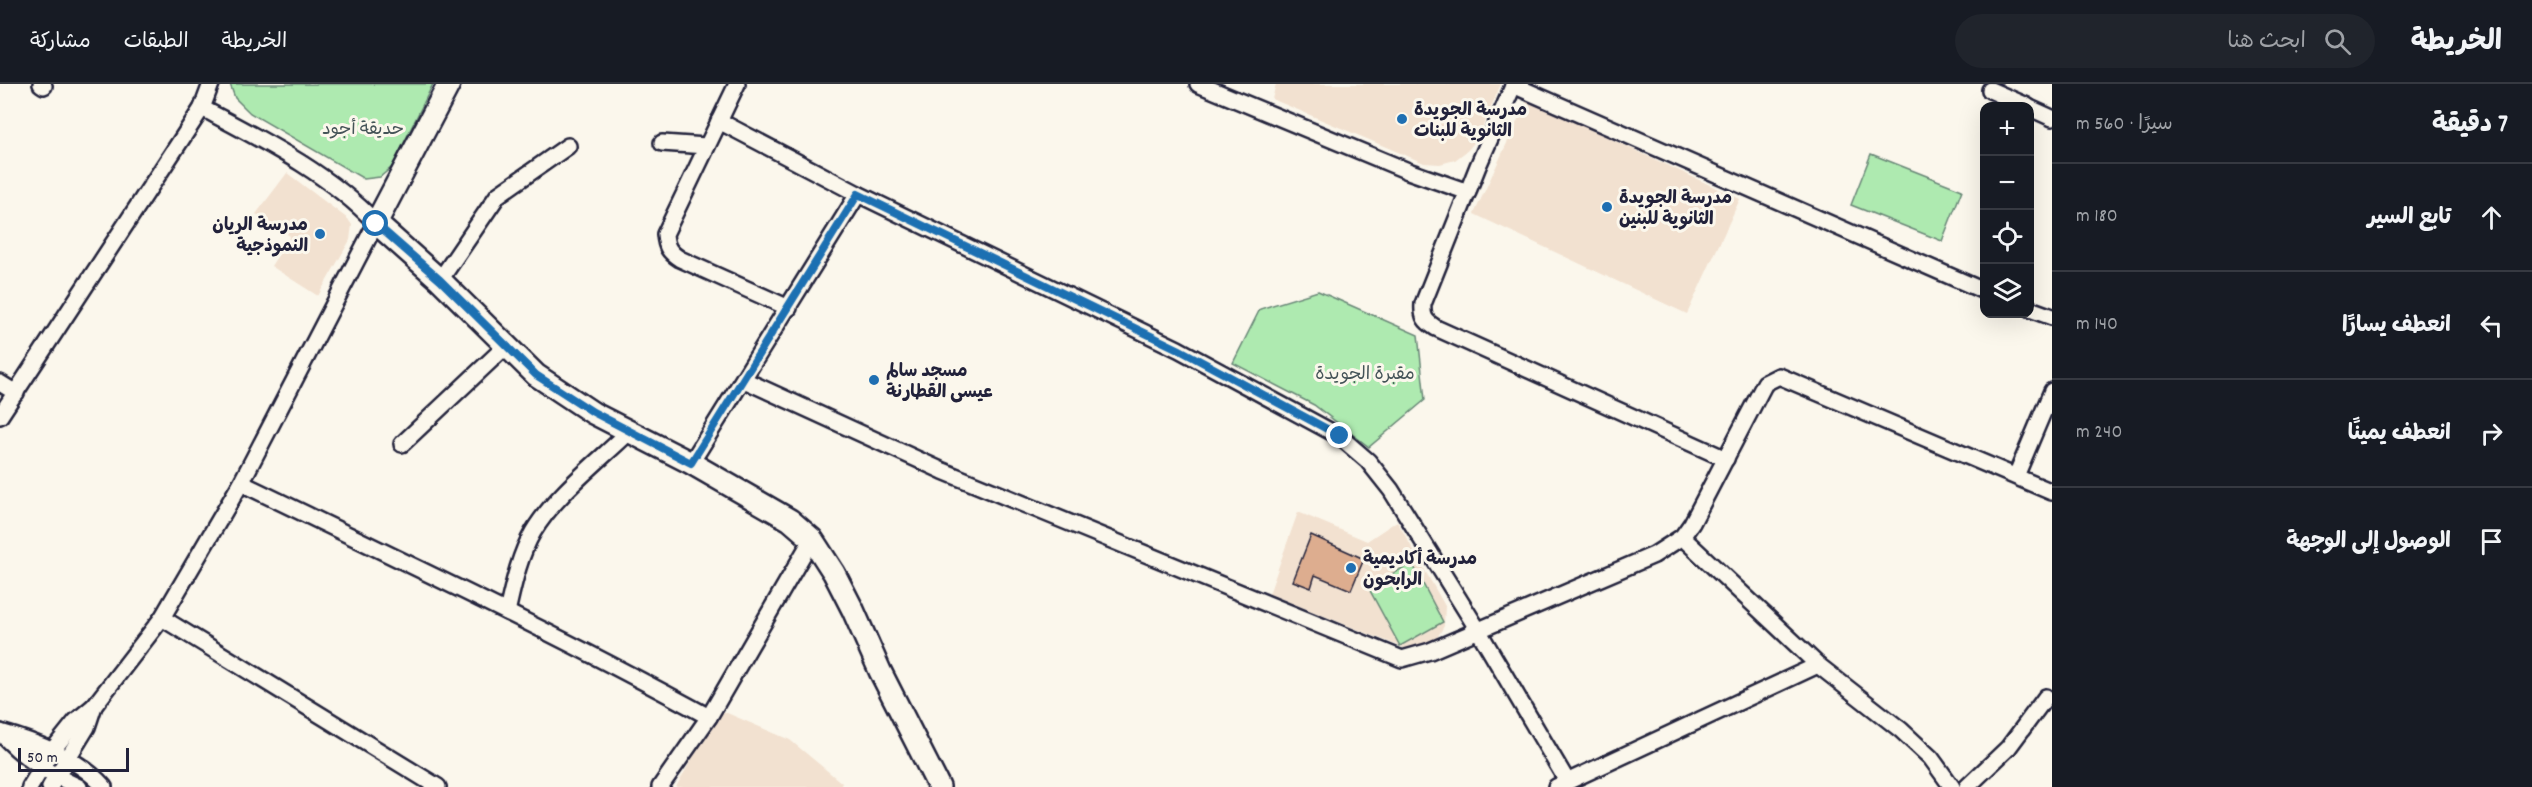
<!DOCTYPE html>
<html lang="ar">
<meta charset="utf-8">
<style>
:root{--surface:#171b24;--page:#20242c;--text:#f1f3f6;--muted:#9ea1a6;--line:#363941}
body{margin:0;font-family:Dekko,"Playpen Sans Arabic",sans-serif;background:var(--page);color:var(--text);direction:rtl}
.controls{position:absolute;right:18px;top:18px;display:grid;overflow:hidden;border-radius:12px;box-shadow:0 6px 24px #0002}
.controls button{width:54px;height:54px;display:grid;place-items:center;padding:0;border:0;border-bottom:2px solid var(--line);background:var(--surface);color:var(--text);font:30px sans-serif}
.scale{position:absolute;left:18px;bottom:15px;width:111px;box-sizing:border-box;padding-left:6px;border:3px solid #22223b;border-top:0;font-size:16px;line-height:21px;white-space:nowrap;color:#22223b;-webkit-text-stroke:4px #fbf7ec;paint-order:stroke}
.stop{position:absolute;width:18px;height:18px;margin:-14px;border:4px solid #1f6fb2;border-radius:50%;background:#fff}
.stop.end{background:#1f6fb2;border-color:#fff;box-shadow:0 2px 6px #0008}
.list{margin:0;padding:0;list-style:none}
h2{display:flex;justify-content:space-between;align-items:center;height:78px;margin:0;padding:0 24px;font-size:26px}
h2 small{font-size:20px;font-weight:400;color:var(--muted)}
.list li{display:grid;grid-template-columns:39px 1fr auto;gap:18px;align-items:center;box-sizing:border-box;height:108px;padding:0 24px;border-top:2px solid var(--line)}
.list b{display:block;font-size:22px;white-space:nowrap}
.list em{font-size:20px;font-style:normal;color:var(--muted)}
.icon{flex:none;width:33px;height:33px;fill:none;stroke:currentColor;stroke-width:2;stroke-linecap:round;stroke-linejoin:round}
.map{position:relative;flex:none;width:2052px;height:703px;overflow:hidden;direction:ltr}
header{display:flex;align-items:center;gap:36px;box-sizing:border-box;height:84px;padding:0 30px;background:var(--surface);border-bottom:2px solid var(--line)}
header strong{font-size:28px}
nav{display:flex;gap:33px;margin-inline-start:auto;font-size:21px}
.search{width:420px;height:54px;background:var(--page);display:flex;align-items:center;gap:15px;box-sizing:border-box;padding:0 21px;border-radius:33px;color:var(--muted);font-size:22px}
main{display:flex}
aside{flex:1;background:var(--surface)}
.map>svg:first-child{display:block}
.built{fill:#f2e1d0}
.green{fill:#aeeab0;stroke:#688676;stroke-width:1.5}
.building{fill:#ddad8f;stroke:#22223b;stroke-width:1.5}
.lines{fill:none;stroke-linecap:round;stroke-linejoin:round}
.street-casing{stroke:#22223b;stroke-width:20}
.secondary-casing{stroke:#22223b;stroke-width:26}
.street{stroke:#fbf7ec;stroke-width:15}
.secondary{stroke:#fbf7ec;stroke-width:21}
.route{stroke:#1f6fb2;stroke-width:8}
.poi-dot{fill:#1f6fb2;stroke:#fbf7ec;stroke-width:2}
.labels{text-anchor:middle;stroke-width:6;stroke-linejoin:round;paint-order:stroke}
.poi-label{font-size:18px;font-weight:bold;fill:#22223b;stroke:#fbf7ec;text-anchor:start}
.park-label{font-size:18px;fill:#455458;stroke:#fbf7ec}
</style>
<header>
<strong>الخريطة</strong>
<div class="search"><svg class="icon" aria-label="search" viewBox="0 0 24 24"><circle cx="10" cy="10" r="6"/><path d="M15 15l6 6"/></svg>ابحث هنا</div>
<nav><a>الخريطة</a><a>الطبقات</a><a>مشاركة</a></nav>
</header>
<main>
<aside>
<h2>7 دقيقة<small>سيرًا · 560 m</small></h2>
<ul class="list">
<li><svg class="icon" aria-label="ahead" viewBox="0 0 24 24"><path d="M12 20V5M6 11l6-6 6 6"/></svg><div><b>تابع السير</b></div><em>180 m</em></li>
<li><svg class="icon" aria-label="left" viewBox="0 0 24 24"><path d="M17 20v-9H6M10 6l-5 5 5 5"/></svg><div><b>انعطف يسارًا</b></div><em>140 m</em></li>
<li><svg class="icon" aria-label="right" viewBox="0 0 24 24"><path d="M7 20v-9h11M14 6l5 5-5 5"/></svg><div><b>انعطف يمينًا</b></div><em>240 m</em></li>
<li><svg class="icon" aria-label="arrive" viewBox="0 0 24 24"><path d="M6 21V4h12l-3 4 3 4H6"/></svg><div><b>الوصول إلى الوجهة</b></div></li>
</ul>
</aside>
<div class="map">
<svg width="2052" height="703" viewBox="0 0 2052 703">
<rect width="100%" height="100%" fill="#fbf7ec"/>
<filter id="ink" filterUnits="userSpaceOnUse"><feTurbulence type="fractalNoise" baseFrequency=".0167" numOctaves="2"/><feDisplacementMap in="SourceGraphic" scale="12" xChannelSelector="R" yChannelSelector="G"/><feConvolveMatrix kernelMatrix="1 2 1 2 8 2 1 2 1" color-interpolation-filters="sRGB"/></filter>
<g filter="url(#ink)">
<g class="built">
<polygon points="1276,0 1501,0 1478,54 1468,66 1455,76 1440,80 1424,79 1272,15"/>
<polygon points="1527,16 1740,115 1687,230 1474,130"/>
<polygon points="287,89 348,135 352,141 350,156 318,212 271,182 290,152 256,130"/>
<polygon points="1298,428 1367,457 1397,437 1445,522 1444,542 1434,559 1414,568 1269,510"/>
<polygon points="720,626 790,656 842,699 840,703 676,703"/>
</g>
<g class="green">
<polygon points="230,0 433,0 392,83 380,93 364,95 250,29 235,14"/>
<polygon points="1871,70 1962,106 1942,157 1851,121"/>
<polygon points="1318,207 1418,251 1425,316 1369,363 1314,321 1233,279 1260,225"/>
<polygon points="1412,479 1443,538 1400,562 1368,503"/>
</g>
<polygon class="building" points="1311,451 1364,475 1351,506 1315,491 1311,504 1293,497"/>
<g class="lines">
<g class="street-casing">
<g id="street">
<polyline points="41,0 44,2"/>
<path d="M737,0L665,150C666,163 669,168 680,175L789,224"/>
<polyline points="1198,0 1408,87 1468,108"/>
<path d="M1514,0L1478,82L1423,220C1422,233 1425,237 1436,244L1726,375"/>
<polyline points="1513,1 1984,207"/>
<polyline points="1990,6 2027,22"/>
<polyline points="2030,24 2052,34"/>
<polyline points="719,37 858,110 1178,265 1339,352 1368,377 1391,406 1478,546 1567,697"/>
<polyline points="662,59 706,62"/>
<polyline points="440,196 498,111 568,62"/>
<polyline points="2030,225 2052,233"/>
<polyline points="744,296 943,387 1402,575 1430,567 1654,471 1682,453 1692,439 1765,299 1779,292 2052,408"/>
<polyline points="0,299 16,309"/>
<polyline points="0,332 202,24 211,0"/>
<polyline points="402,360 506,262"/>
<polyline points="691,379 858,110"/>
<polyline points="2016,392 2052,307"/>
<path d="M241,399C398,475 556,549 709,633"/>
<polyline points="1682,453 1818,581 1901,646 1931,674 1952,703"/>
<path d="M507,528C513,502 519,472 533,448C555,411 598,378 629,348"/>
<polyline points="162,534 438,703"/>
<path d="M0,648C36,658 79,674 104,703"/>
<path d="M0,648C23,674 48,689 79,703"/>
<path d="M30,703L52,667L76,637L94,622L162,534L241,399L376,139C327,88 264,57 202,24"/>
<polyline points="50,703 87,643 94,622"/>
<polyline points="660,703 709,633 812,455"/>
<polyline points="1556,703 1818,581"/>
<polyline points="1967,703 2008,664 2046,613"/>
</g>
</g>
<g class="secondary-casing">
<polyline id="secondary" points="449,0 376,139 440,196 536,291 593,329 691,379 790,436 812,455 834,489 853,526 880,587 939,703"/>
</g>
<use href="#street" class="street"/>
<use href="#secondary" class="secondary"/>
</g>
</g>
<g class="lines" filter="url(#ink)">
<polyline class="route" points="376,140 440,196 536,291 593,328 691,379 858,110 1178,265 1340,352"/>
</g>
<g class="poi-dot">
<circle cx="1402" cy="35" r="6"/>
<circle cx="1607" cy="123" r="6"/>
<circle cx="320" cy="150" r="6"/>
<circle cx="874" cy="296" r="6"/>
<circle cx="1351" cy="484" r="6"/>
</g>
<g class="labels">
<g class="poi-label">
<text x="1414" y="31">مدرسة الجويدة<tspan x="1414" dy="21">الثانوية للبنات</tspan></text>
<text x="1619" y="119">مدرسة الجويدة<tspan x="1619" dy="21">الثانوية للبنين</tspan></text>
<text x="308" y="146" text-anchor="end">مدرسة الريان<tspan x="308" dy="21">النموذجية</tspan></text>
<text x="886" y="292">مسجد سالم<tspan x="886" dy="21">عيسى القطارنة</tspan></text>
<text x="1363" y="480">مدرسة أكاديمية<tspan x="1363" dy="21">الرابحون</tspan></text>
</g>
<g class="park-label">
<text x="363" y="50">حديقة أجود</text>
<text x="1365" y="295">مقبرة الجويدة</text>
</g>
</g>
</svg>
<div class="controls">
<button>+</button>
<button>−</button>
<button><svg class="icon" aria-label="locate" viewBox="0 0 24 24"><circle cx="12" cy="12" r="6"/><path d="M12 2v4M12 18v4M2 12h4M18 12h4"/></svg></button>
<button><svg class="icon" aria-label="layers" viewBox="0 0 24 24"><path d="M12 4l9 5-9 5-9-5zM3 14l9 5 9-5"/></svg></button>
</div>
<div class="scale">50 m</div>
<div class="stop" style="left:376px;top:140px"></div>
<div class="stop end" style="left:1340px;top:352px"></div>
</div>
</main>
